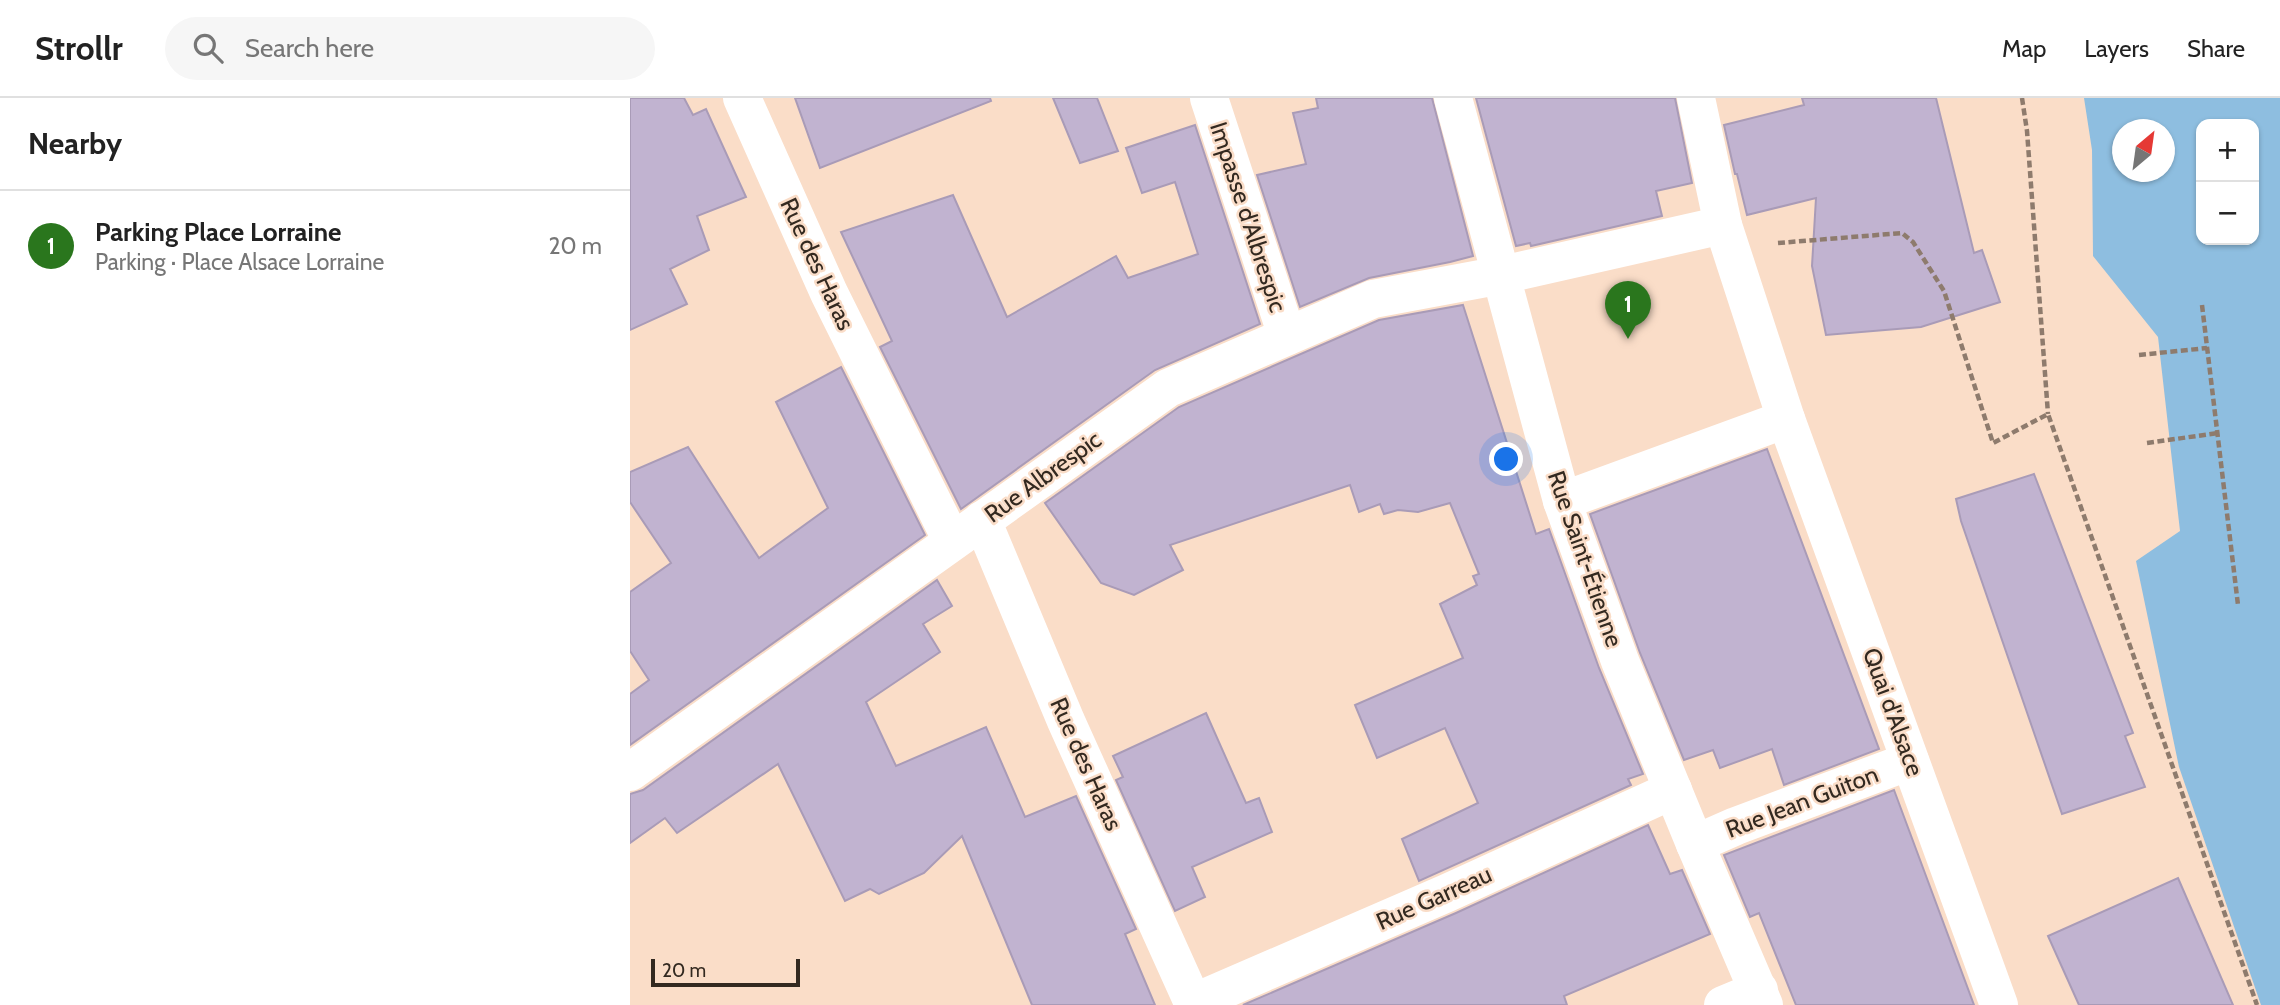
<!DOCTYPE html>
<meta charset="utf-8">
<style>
:root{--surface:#fff;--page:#f6f6f6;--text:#222;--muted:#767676;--line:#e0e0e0;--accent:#2a761d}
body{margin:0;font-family:Cabin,sans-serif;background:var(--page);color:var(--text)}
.controls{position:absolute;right:21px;top:21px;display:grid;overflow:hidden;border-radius:14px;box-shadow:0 2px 5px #0004}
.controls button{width:63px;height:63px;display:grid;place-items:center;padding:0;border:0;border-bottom:2px solid var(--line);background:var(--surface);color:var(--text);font:35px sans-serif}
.compass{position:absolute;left:1482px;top:21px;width:63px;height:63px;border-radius:50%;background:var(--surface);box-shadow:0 2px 5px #0004;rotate:29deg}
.scale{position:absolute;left:21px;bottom:18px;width:149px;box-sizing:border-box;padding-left:7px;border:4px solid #332920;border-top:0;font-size:19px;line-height:24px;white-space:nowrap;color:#332920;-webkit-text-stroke:5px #faddc8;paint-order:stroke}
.you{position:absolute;left:877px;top:362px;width:24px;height:24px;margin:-18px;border:5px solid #fff;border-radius:50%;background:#1a73e8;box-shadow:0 0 0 10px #1a73e833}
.badge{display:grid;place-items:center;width:46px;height:46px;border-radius:50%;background:var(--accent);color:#fff;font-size:23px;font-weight:700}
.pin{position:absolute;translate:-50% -58px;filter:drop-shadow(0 2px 4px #0008)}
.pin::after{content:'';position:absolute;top:37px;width:24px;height:21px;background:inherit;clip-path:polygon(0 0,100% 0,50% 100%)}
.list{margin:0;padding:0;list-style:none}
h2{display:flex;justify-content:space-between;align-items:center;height:91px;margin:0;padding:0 28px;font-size:30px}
h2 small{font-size:23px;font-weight:400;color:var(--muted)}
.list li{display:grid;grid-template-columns:46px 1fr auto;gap:21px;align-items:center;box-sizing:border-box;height:112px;padding:0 28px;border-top:2px solid var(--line)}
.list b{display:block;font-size:26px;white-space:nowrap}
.list p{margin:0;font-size:23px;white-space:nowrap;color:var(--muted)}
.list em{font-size:23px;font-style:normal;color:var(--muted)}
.icon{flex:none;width:38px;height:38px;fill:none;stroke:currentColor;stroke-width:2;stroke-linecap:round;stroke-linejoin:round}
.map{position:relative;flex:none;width:1650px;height:907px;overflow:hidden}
header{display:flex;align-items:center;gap:42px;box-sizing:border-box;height:98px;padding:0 35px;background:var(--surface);border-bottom:2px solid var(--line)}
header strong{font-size:33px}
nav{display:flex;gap:38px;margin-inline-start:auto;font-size:24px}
.search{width:490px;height:63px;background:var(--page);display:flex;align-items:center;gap:18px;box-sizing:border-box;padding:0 24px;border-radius:38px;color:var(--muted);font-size:26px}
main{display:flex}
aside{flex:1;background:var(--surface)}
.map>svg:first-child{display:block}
.water{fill:#8ebee0;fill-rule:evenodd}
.building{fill:#c1b3d0;stroke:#a99bb7;stroke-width:2}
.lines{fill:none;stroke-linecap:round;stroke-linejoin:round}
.path{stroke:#8e7b6d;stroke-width:4.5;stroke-dasharray:7 3.5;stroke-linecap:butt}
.minor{stroke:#fff;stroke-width:38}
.labels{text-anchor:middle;stroke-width:5;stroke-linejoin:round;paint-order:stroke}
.street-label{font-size:24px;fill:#332920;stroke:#faddc8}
</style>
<header>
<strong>Strollr</strong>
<div class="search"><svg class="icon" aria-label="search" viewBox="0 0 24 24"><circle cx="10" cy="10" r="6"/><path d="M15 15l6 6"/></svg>Search here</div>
<nav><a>Map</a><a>Layers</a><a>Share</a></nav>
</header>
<main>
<aside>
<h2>Nearby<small></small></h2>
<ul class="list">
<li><span class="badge">1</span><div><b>Parking Place Lorraine</b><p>Parking · Place Alsace Lorraine</p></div><em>20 m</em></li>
</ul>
</aside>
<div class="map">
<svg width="1650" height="907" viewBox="0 0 1650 907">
<rect width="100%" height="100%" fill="#faddc8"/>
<path class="water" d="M1454,0H1650V907H1631L1549,669L1506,463L1550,433L1528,239L1463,158L1462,52ZM1571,26H1624V142H1571ZM1492,32H1534V74H1492Z"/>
<g class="building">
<polygon points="0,0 54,0 63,17 76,11 116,99 67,118 79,152 40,171 57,206 0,232"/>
<polygon points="165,0 360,0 361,3 190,70"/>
<polygon points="423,0 467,0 488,53 450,65"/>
<polygon points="686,0 802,0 843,158 820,164 739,180 670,209 627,77 676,66 663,15 688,10"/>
<polygon points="846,0 1045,0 1062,85 1026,93 1032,118 901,148 900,145 886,148"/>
<polygon points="1172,0 1306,0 1344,155 1352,152 1370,204 1291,229 1196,237 1182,168 1186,100 1117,117 1107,76 1105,76 1094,27 1174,7"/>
<polygon points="565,27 630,226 525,272 331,411 250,249 262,243 211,134 323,97 377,219 486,158 498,180 568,156 545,84 512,95 496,50"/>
<polygon points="833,207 906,436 919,431 969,570 1013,676 998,681 1001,687 789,783 772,741 848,705 815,630 747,660 725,607 833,560 810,506 847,487 843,478 849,476 820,405 788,414 768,412 754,416 750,406 729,414 720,387 540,447 553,472 504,497 471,485 415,405 549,309 749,222"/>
<polygon points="211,269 295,437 0,647 0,596 19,582 0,553 0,494 41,465 0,404 0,374 58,349 129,460 198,410 146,304"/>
<polygon points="1137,351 1249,651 1154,687 1142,651 1090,670 1083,652 1054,662 1010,555 960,416"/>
<polygon points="1404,376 1503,635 1495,638 1515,689 1432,716 1331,423 1326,401"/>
<polygon points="307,482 322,508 293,526 310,554 236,604 266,668 356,629 395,719 446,698 506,831 495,836 525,907 402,907 332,738 294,775 249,796 240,791 215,803 148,666 47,735 35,720 0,745 0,696 13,692"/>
<polygon points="576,615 616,705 629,700 642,734 562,769 575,799 545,813 486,682 493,679 483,658"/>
<polygon points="1264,692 1344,907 1166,907 1129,815 1120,819 1094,757"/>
<polygon points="1018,727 1040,776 1052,772 1080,836 934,898 937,907 613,907 826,815"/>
<polygon points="1548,780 1603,907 1449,907 1418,838"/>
</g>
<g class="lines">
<g class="path">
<polyline points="1392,0 1397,33 1418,316"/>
<polyline points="1148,145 1272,135 1283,144 1314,193 1363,345 1418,316 1627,907"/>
<polyline points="1572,207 1608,507"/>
<polyline points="1509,257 1577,250"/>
<polyline points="1517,345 1588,335"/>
</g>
<g class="minor">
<polyline points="112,0 199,195 322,443"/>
<polyline points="579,0 657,238"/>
<polyline points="823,0 932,403 990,563 1065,746 1134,907"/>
<polyline points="1066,0 1093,127 1156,321 1369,907"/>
<polyline points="932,403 1156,321"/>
<polyline points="352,422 436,623 564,907"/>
<polyline points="0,674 538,290 743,201 872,177 1093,127"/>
<polyline points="1065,746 1106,728 1280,663"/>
<polyline points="563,905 817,795 1043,692"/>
<polyline points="1093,907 1129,892"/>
</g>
</g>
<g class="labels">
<g class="street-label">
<text transform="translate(618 119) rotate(72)" y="8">Impasse d'Albrespic</text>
<text transform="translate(187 166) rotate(65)" y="8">Rue des Haras</text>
<text transform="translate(413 379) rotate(-36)" y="8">Rue Albrespic</text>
<text transform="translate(955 461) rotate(71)" y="8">Rue Saint-Étienne</text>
<text transform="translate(1263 614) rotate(70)" y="8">Quai d'Alsace</text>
<text transform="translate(456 666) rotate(66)" y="8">Rue des Haras</text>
<text transform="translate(1172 704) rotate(-21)" y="8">Rue Jean Guiton</text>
<text transform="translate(804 800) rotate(-24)" y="8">Rue Garreau</text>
</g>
</g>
</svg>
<div class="controls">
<button>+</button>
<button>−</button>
</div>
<svg class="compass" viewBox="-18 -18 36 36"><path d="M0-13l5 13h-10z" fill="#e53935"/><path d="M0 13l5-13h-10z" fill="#767676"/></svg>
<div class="scale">20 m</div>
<div class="you"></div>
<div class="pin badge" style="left:998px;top:241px">1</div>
</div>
</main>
